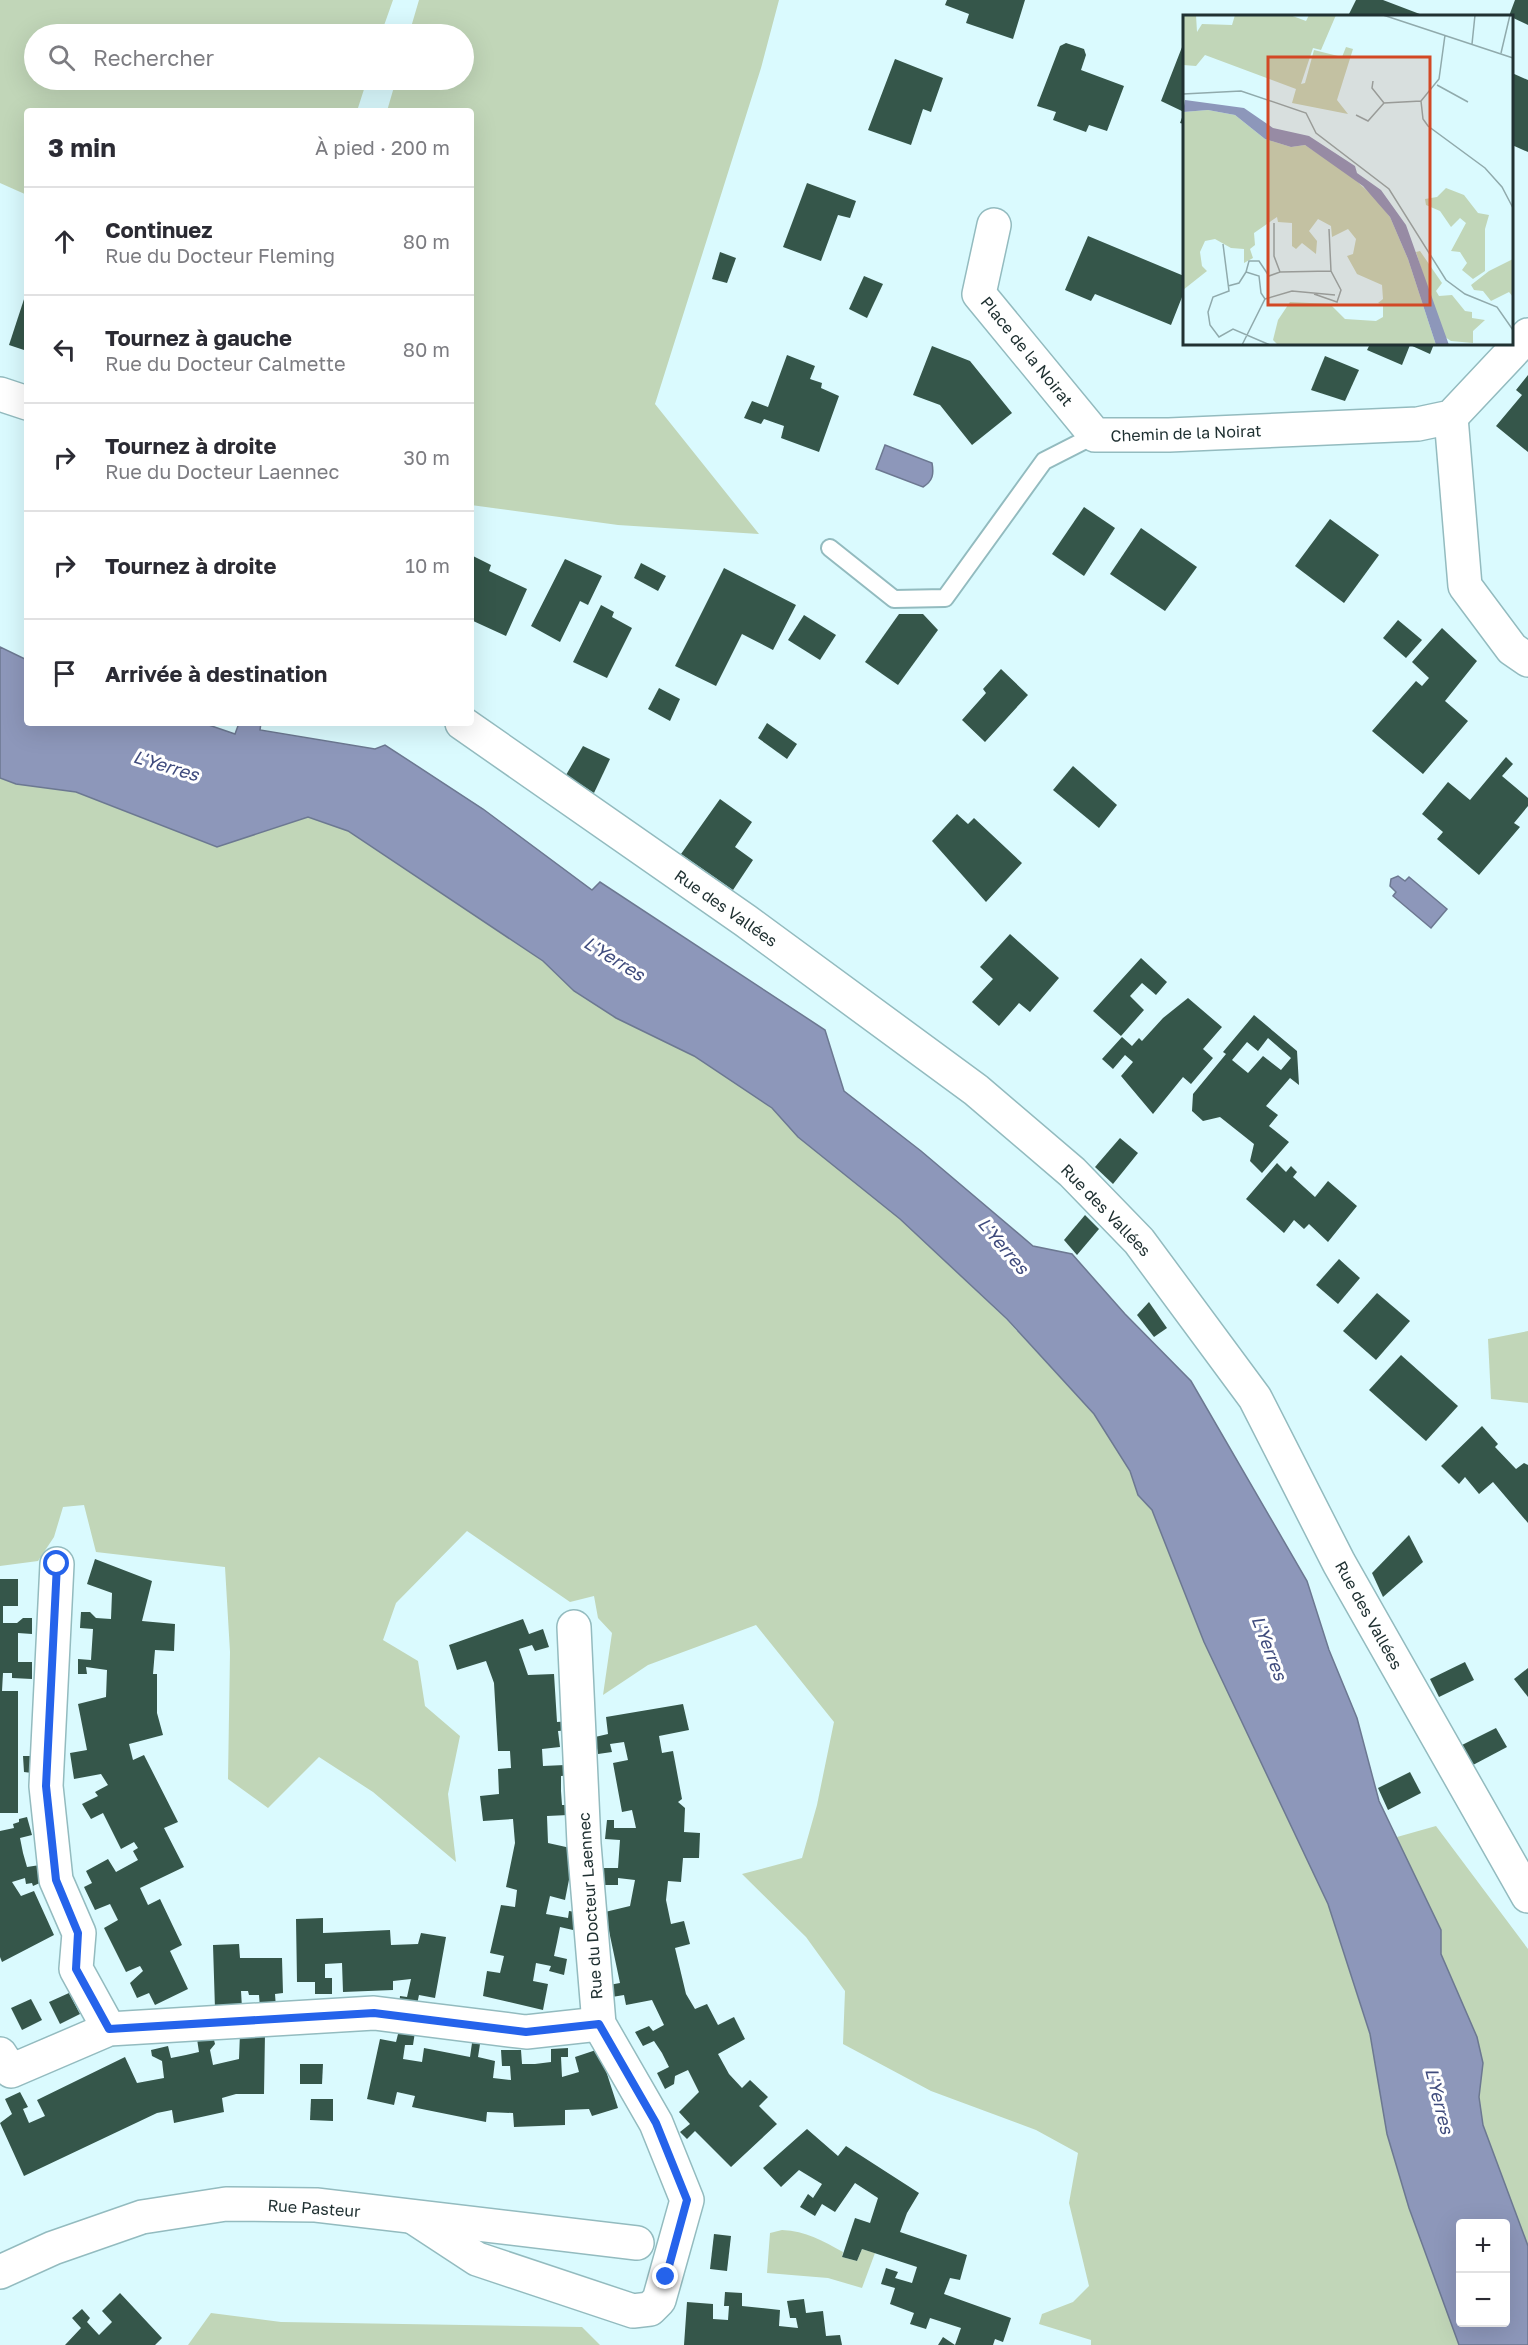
<!DOCTYPE html>
<html lang="fr">
<meta charset="utf-8">
<style>
:root{--surface:#fff;--page:#f7f7f7;--text:#2b2b33;--muted:#7c7c81;--line:#e1e1e2}
body{margin:0;font-family:"Golos Text",sans-serif;background:var(--page);color:var(--text)}
.controls{position:absolute;right:18px;bottom:18px;display:grid;overflow:hidden;border-radius:6px;box-shadow:0 6px 24px #0002}
.controls button{width:54px;height:54px;display:grid;place-items:center;padding:0;border:0;border-bottom:2px solid var(--line);background:var(--surface);color:var(--text);font:30px sans-serif}
.stop{position:absolute;width:18px;height:18px;margin:-14px;border:4px solid #2563eb;border-radius:50%;background:#fff}
.stop.end{background:#2563eb;border-color:#fff;box-shadow:0 2px 6px #0008}
.list{margin:0;padding:0;list-style:none}
h2{display:flex;justify-content:space-between;align-items:center;height:78px;margin:0;padding:0 24px;font-size:26px}
h2 small{font-size:20px;font-weight:400;color:var(--muted)}
.list li{display:grid;grid-template-columns:39px 1fr auto;gap:18px;align-items:center;box-sizing:border-box;height:108px;padding:0 24px;border-top:2px solid var(--line)}
.list b{display:block;font-size:22px;white-space:nowrap}
.list p{margin:0;font-size:20px;white-space:nowrap;color:var(--muted)}
.list em{font-size:20px;font-style:normal;color:var(--muted)}
.icon{flex:none;width:33px;height:33px;fill:none;stroke:currentColor;stroke-width:2;stroke-linecap:round;stroke-linejoin:round}
.map{position:relative;flex:none;width:1528px;height:2345px;overflow:hidden}
.search{position:absolute;background:var(--surface);box-shadow:0 6px 24px #0002;left:24px;top:24px;width:450px;height:66px;display:flex;align-items:center;gap:15px;box-sizing:border-box;padding:0 21px;border-radius:33px;color:var(--muted);font-size:22px}
.panel{position:absolute;background:var(--surface);box-shadow:0 6px 24px #0002;left:24px;top:108px;width:450px;height:618px;border-radius:6px}
.map>svg:first-child{display:block}
.green{fill:#c1d6b8}
.water{fill:#8d97ba;stroke:#6c7891;stroke-width:1.5;fill-rule:evenodd}
.building{fill:#35564a;fill-rule:evenodd}
.lines{fill:none;stroke-linecap:round;stroke-linejoin:round}
.lane-casing{stroke:#93bbbf;stroke-width:20}
.street-casing{stroke:#93bbbf;stroke-width:36}
.lane{stroke:#fff;stroke-width:16}
.street{stroke:#fff;stroke-width:33}
.route{stroke:#2563eb;stroke-width:8}
.labels{text-anchor:middle;stroke-width:6;stroke-linejoin:round;paint-order:stroke}
.street-label{font-size:16px;fill:#203132;stroke:#fff}
.water-label{font-size:18px;font-style:italic;fill:#3f4b7d;stroke:#fff}
.inset-road{fill:none;stroke:#90aaac;stroke-width:1.5}
.view{fill:#d24825;fill-opacity:0.15;stroke:#d24825;stroke-width:3}
.inset-edge{fill:none;stroke:#203132;stroke-width:3}
</style>
<div class="map">
<svg width="1528" height="2345" viewBox="0 0 1528 2345">
<rect width="100%" height="100%" fill="#dafafe"/>
<g class="green">
<polygon points="0,0 393,0 381,34 34,34 34,80 367,80 357,111 27,111 27,195 0,183"/>
<polygon points="419,0 779,0 761,68 655,404 759,534 618,525 471,505 471,111 387,111 396,80 464,80 464,34 409,34"/>
<polygon points="0,778 16,784 76,792 217,847 308,817 348,831 543,961 574,991 616,1018 694,1056 772,1108 798,1137 900,1219 1006,1319 1094,1414 1130,1471 1138,1496 1152,1510 1204,1642 1328,1904 1370,2035 1387,2134 1409,2208 1459,2345 1091,2345 1091,2340 1039,2324 1042,2314 1073,2302 1089,2286 1069,2203 1078,2153 1036,2130 931,2091 843,2044 845,1991 806,1937 742,1874 802,1858 817,1805 834,1722 756,1625 648,1665 603,1695 612,1633 598,1618 594,1596 570,1602 467,1531 396,1603 383,1640 418,1661 425,1706 460,1736 448,1794 456,1862 373,1792 319,1757 268,1808 228,1779 230,1652 225,1567 96,1552 84,1505 63,1507 54,1537 38,1561 0,1566"/>
<polygon points="1528,1331 1528,1403 1491,1399 1488,1339"/>
<polygon points="1436,1826 1528,1949 1528,2325 1506,2224 1397,1837"/>
<path d="M782,2230C806,2231 823,2241 843,2252L842,2257L857,2261L862,2249L875,2253L862,2288L828,2278L767,2273L770,2233Z"/>
<polygon points="211,2313 281,2322 582,2327 600,2345 188,2345"/>
</g>
<g class="water">
<path d="M885,445L932,463C934,474 933,481 923,487L876,469Z"/>
<path d="M0,647L27,660V723H203L235,734L239,723H261L260,730L375,749L385,745L483,809L592,890L600,882L825,1030L844,1091L921,1151L1033,1246L1072,1254L1125,1314L1191,1381L1307,1581L1329,1650L1357,1718L1379,1801L1441,1930V1954L1477,2037L1483,2063L1479,2097L1483,2125L1528,2246V2345H1459L1409,2208L1387,2134L1370,2034L1328,1904L1204,1642L1152,1510L1138,1495L1130,1471L1094,1414L1007,1319L900,1219L798,1137L772,1108L694,1056L616,1018L574,991L543,961L348,831L308,817L217,847L76,792L16,784L0,778ZM1460,2224H1506V2322H1460Z"/>
<polygon points="1398,876 1405,881 1409,877 1447,909 1431,928 1393,896 1396,892 1390,886 1391,879"/>
</g>
<g class="building">
<polygon points="947,0 1025,0 1013,39 966,23 969,14 945,5"/>
<polygon points="1356,0 1383,0 1425,16 1348,16"/>
<polygon points="1515,0 1528,0 1528,25 1509,16"/>
<polygon points="1184,42 1184,124 1180,123 1184,112 1161,101"/>
<polygon points="1066,43 1084,49 1086,55 1081,70 1124,86 1107,131 1089,125 1086,132 1053,120 1056,112 1037,106 1060,46"/>
<polygon points="895,59 943,78 931,112 923,109 911,145 868,130"/>
<polygon points="1512,73 1528,80 1528,152 1512,145"/>
<polygon points="807,183 856,201 850,218 838,215 821,261 783,247"/>
<polygon points="1088,236 1184,276 1184,292 1171,325 1095,294 1091,301 1065,290"/>
<polygon points="720,252 736,258 727,283 712,279"/>
<polygon points="864,276 883,284 867,318 849,309"/>
<polygon points="27,290 27,351 9,345"/>
<polygon points="1370,344 1434,344 1430,354 1410,345 1402,365 1367,350"/>
<polygon points="932,346 970,361 1012,413 972,445 940,405 913,395"/>
<polygon points="787,355 815,366 810,379 822,383 821,388 839,396 819,452 781,438 784,426 764,419 761,424 744,418 752,401 768,407"/>
<polygon points="1325,356 1359,370 1345,401 1311,390"/>
<polygon points="1528,375 1528,452 1496,426 1522,395 1516,390"/>
<polygon points="1084,507 1115,528 1084,576 1052,554"/>
<polygon points="1330,519 1379,555 1344,603 1295,566"/>
<polygon points="1141,528 1197,567 1165,611 1110,574"/>
<polygon points="471,555 491,565 489,571 527,589 506,636 471,620"/>
<polygon points="565,559 602,576 588,605 580,601 560,642 531,626"/>
<polygon points="641,563 666,576 658,591 634,578"/>
<polygon points="724,568 796,605 773,650 742,634 716,686 675,666"/>
<polygon points="601,605 614,612 612,617 632,628 607,678 573,662"/>
<polygon points="899,614 923,614 938,630 898,685 865,662"/>
<polygon points="804,615 836,635 820,660 788,640"/>
<polygon points="1398,620 1422,640 1406,658 1383,638"/>
<polygon points="1442,628 1477,661 1445,701 1468,721 1423,774 1372,731 1416,681 1422,686 1429,678 1412,662"/>
<polygon points="1001,669 1028,695 985,742 962,720 986,693 983,689"/>
<polygon points="659,688 680,699 670,721 648,709"/>
<polygon points="767,723 797,744 787,759 758,738"/>
<polygon points="583,746 610,759 594,793 566,775"/>
<polygon points="1506,757 1513,764 1502,776 1528,798 1528,806 1514,823 1520,827 1479,875 1437,839 1443,832 1422,814 1448,782 1470,800"/>
<polygon points="1073,766 1117,805 1099,828 1053,790"/>
<polygon points="720,799 752,822 735,847 753,860 733,890 681,854"/>
<polygon points="957,814 968,824 974,818 1022,863 986,902 932,841"/>
<polygon points="1010,934 1059,978 1030,1012 1019,1003 999,1026 972,1002 993,979 980,967"/>
<polygon points="1141,958 1167,982 1156,995 1142,983 1130,996 1144,1010 1121,1036 1093,1011"/>
<polygon points="1188,998 1222,1027 1203,1049 1213,1058 1191,1084 1183,1077 1153,1114 1121,1076 1133,1062 1125,1055 1113,1069 1102,1059 1122,1037 1132,1046 1139,1038 1142,1041 1163,1018"/>
<path d="M1254,1015L1297,1051L1299,1085L1290,1078L1266,1106L1278,1115L1269,1126L1289,1142L1262,1173L1250,1161L1254,1144L1220,1117L1203,1121L1192,1111L1193,1094L1226,1054L1223,1052ZM1268,1038L1291,1058L1281,1070L1263,1056L1248,1073L1232,1060L1247,1042L1258,1051Z"/>
<polygon points="1120,1138 1138,1153 1113,1184 1095,1167"/>
<polygon points="1277,1163 1286,1172 1291,1166 1297,1172 1293,1177 1315,1197 1328,1181 1357,1206 1328,1242 1309,1224 1304,1229 1294,1220 1284,1233 1246,1199"/>
<polygon points="1085,1215 1099,1229 1077,1255 1064,1240"/>
<polygon points="1339,1259 1360,1278 1338,1304 1316,1285"/>
<polygon points="1377,1293 1410,1321 1376,1360 1343,1331"/>
<polygon points="1149,1302 1167,1328 1154,1337 1137,1315"/>
<polygon points="1401,1355 1458,1406 1426,1441 1369,1390"/>
<polygon points="1482,1426 1498,1444 1495,1447 1516,1469 1524,1463 1528,1465 1528,1523 1493,1482 1479,1494 1465,1477 1459,1484 1441,1466"/>
<polygon points="1409,1535 1423,1562 1383,1597 1372,1573"/>
<polygon points="95,1559 152,1581 142,1621 175,1624 174,1651 155,1650 153,1674 157,1674 157,1713 163,1735 129,1744 133,1760 144,1755 178,1822 164,1828 184,1867 140,1888 148,1905 160,1899 182,1945 170,1951 188,1989 155,2005 149,1993 137,1998 130,1983 143,1971 140,1966 126,1972 104,1928 118,1920 110,1904 95,1910 84,1887 92,1883 86,1871 108,1859 116,1872 138,1860 133,1851 138,1848 134,1842 121,1849 103,1813 91,1819 82,1804 98,1796 95,1792 108,1785 101,1774 74,1779 70,1753 87,1750 78,1704 106,1697 107,1670 86,1667 87,1674 78,1674 78,1659 91,1660 93,1629 80,1628 81,1612 90,1612 96,1618 111,1619 112,1593 87,1584"/>
<polygon points="0,1579 18,1579 18,1606 3,1606 3,1623 17,1623 23,1618 32,1618 32,1634 18,1633 18,1662 32,1662 32,1679 12,1678 12,1673 3,1673 2,1691 18,1691 18,1813 0,1813"/>
<polygon points="523,1619 529,1634 543,1629 549,1647 535,1651 532,1645 519,1649 528,1675 554,1674 557,1722 571,1721 571,1730 558,1731 560,1747 542,1749 543,1766 565,1765 573,1775 561,1776 561,1791 562,1805 575,1805 568,1815 547,1816 548,1843 575,1849 565,1900 550,1896 546,1914 568,1918 569,1911 576,1912 573,1930 560,1927 557,1942 554,1956 567,1959 564,1975 549,1971 551,1966 536,1963 533,1981 548,1984 543,2010 483,1996 487,1971 500,1973 504,1956 490,1953 501,1905 515,1907 517,1890 506,1887 515,1843 513,1819 483,1821 480,1796 499,1794 498,1769 511,1768 510,1751 498,1751 494,1683 486,1661 457,1670 449,1645"/>
<polygon points="1465,1662 1474,1680 1439,1697 1430,1679"/>
<polygon points="1528,1668 1528,1697 1514,1679"/>
<polygon points="683,1704 689,1730 659,1736 662,1753 673,1751 682,1799 678,1802 685,1808 684,1832 700,1833 699,1858 683,1858 681,1882 668,1881 666,1900 671,1924 684,1921 690,1944 675,1948 686,1994 695,2009 707,2004 718,2025 734,2017 745,2039 718,2054 729,2074 742,2088 750,2080 768,2097 759,2106 777,2124 731,2167 695,2131 687,2139 680,2132 690,2124 679,2112 699,2092 688,2070 675,2076 674,2084 665,2089 657,2073 669,2067 662,2053 654,2041 643,2046 635,2032 649,2026 653,2031 664,2025 652,2000 626,2005 624,1995 612,1997 609,1985 620,1983 605,1912 630,1906 635,1880 618,1878 618,1885 603,1885 603,1868 618,1868 620,1840 605,1839 607,1820 614,1820 614,1828 636,1828 632,1810 622,1812 613,1763 628,1760 624,1742 610,1744 612,1752 598,1754 595,1737 608,1734 606,1717"/>
<polygon points="1496,1728 1507,1747 1473,1765 1462,1745"/>
<polygon points="23,1756 32,1756 32,1773 24,1772"/>
<polygon points="1410,1772 1421,1793 1388,1810 1378,1788"/>
<polygon points="27,1817 32,1835 20,1838 23,1853 27,1867 40,1865 42,1882 33,1886 32,1883 26,1884 25,1878 12,1882 21,1896 34,1891 54,1935 2,1962 0,1957 0,1831 14,1828 13,1824 19,1822 19,1819"/>
<polygon points="323,1918 323,1933 390,1930 391,1945 418,1944 421,1933 446,1937 435,1998 419,1995 416,2009 399,2006 400,1996 407,1997 411,1979 393,1981 393,1990 343,1992 342,1963 325,1964 325,1978 332,1978 332,1994 315,1994 315,1982 297,1982 296,1919"/>
<polygon points="239,1944 240,1958 282,1958 283,1993 275,1994 276,2008 260,2008 259,1995 249,1995 248,1991 241,1991 242,2008 215,2009 213,1945"/>
<polygon points="69,1993 80,2014 60,2024 49,2002"/>
<polygon points="31,1999 42,2020 22,2030 11,2008"/>
<polygon points="399,2030 415,2032 413,2045 405,2045 403,2059 422,2062 424,2048 470,2057 472,2043 480,2044 478,2057 495,2061 493,2078 511,2080 510,2066 502,2066 501,2050 521,2050 522,2064 535,2064 551,2062 551,2049 568,2048 568,2057 561,2057 562,2077 579,2072 575,2057 599,2049 618,2108 592,2116 589,2109 565,2110 565,2125 514,2127 513,2113 487,2112 486,2122 412,2107 415,2096 397,2092 394,2105 367,2099 380,2039 396,2042"/>
<polygon points="240,2033 265,2033 264,2094 236,2094 222,2098 224,2112 174,2123 172,2110 157,2113 24,2176 0,2123 12,2114 5,2099 20,2092 28,2107 23,2109 29,2123 45,2116 37,2100 125,2057 137,2083 164,2078 162,2061 152,2056 151,2050 168,2046 171,2058 186,2055 199,2052 197,2039 213,2036 215,2044 210,2050 213,2065 239,2059"/>
<polygon points="300,2064 323,2064 322,2084 300,2084"/>
<polygon points="311,2099 333,2099 333,2121 310,2120"/>
<polygon points="807,2129 838,2156 846,2146 919,2193 907,2213 900,2232 967,2255 960,2280 950,2278 944,2294 1011,2318 1003,2342 995,2339 993,2345 938,2345 943,2337 955,2345 961,2328 930,2318 926,2329 910,2324 914,2313 890,2304 895,2288 881,2284 886,2268 898,2272 895,2278 912,2283 917,2267 862,2249 857,2261 842,2257 855,2218 870,2223 878,2198 855,2183 835,2212 822,2204 815,2216 800,2207 808,2194 813,2198 822,2184 799,2170 781,2187 763,2168"/>
<polygon points="714,2234 731,2236 727,2271 710,2269"/>
<polygon points="725,2292 742,2293 742,2306 780,2310 779,2326 798,2328 796,2318 790,2318 787,2301 804,2299 806,2313 823,2311 826,2336 840,2335 842,2345 684,2345 687,2302 713,2304 713,2319 728,2320 729,2306 724,2306"/>
<polygon points="120,2293 162,2338 155,2345 65,2345 81,2328 72,2318 82,2309 90,2318 87,2322 99,2335 112,2322 102,2311"/>
</g>
<g class="lines">
<g class="lane-casing">
<polyline id="lane" points="830,548 894,599 945,598 1044,461 1095,435"/>
</g>
<g class="street-casing">
<g id="street">
<polyline points="994,225 979,294 1095,435 1169,435 1418,424 1451,417 1528,335"/>
<polyline points="0,394 27,403"/>
<polyline points="1451,417 1465,586 1512,649 1528,660"/>
<polyline points="462,723 746,921 976,1090 1072,1172 1139,1241 1255,1398 1339,1563 1528,1896"/>
<polyline points="57,1564 46,1786 56,1880 79,1933 76,1969 109,2029"/>
<polyline points="0,2054 11,2071 109,2029 374,2013 526,2032 599,2024"/>
<polyline points="413,2217 477,2259 633,2311 650,2309 659,2300 687,2200 656,2123 599,2024 584,1844 574,1627"/>
<polyline points="0,2272 53,2248 142,2217 226,2204 316,2205 637,2243"/>
</g>
</g>
<use href="#lane" class="lane"/>
<use href="#street" class="street"/>
</g>
<g class="lines">
<polyline class="route" points="57,1564 46,1786 56,1880 78,1933 76,1969 109,2029 374,2013 526,2032 599,2024 656,2123 687,2200 666,2277"/>
</g>
<g class="labels">
<g class="street-label">
<text transform="translate(1027 351) rotate(51)" y="6">Place de la Noirat</text>
<text transform="translate(1186 433) rotate(-2)" y="6">Chemin de la Noirat</text>
<text transform="translate(726 908) rotate(35)" y="6">Rue des Vallées</text>
<text transform="translate(1106 1210) rotate(46)" y="6">Rue des Vallées</text>
<text transform="translate(1369 1615) rotate(61)" y="6">Rue des Vallées</text>
<text transform="translate(590 1906) rotate(-94)" y="6">Rue du Docteur Laennec</text>
<text transform="translate(314 2208) rotate(4)" y="6">Rue Pasteur</text>
</g>
<g class="water-label">
<text transform="translate(166 766) rotate(17)" y="6">L'Yerres</text>
<text transform="translate(614 959) rotate(32)" y="6">L'Yerres</text>
<text transform="translate(1003 1246) rotate(50)" y="6">L'Yerres</text>
<text transform="translate(1269 1648) rotate(69)" y="6">L'Yerres</text>
<text transform="translate(1439 2101) rotate(76)" y="6">L'Yerres</text>
</g>
</g>
<g transform="translate(1183 15)">
<rect width="330" height="330" fill="#dafafe"/>
<path d="M0,0H13L14,17L19,9L49,10L52,0H107L123,6L126,0H153L138,35L130,33L118,69L122,68L131,35L159,42L163,32L170,34L154,85L165,99L109,88L113,74L22,40L13,51L0,50ZM25,95L52,100L82,124L108,132L122,130L167,160L191,182L207,202L225,244L253,330H95L90,325L95,305L107,287L147,289L162,304L193,306L200,302V290L195,288L200,284L199,270L174,259L164,241L170,239L173,224L165,214L149,222L148,211L135,204L126,216L134,226L133,239L119,228L113,234L109,231V208L95,207L94,202L71,218L72,230L67,234L70,243L61,248V234L48,233L32,224L22,226L17,237L19,251L24,256L0,275V97ZM263,173L281,180L295,198L306,200L302,214V256L290,264L279,255L284,248L277,237L268,236L283,208L277,203L268,212L257,196L243,190L242,184L254,182ZM237,236L259,268L253,276L256,281L269,280L282,296L289,297V303L302,305L290,316V328L268,326L259,320L233,237ZM330,244V282L326,277L308,286L300,276L291,275L288,270L306,256Z" fill="#c1d6b8"/>
<path d="M2,85L61,93L90,113L126,121L172,151L174,158L198,175L223,210L266,330H253L225,244L207,202L180,171L122,130L108,132L82,124L52,100L25,95L0,97Z" fill="#8d97ba"/>
<path class="inset-road" d="M200,0L330,43M289,29L292,0M318,38L327,0M190,66L189,73L201,88M254,70L285,87M0,79L58,76L123,98L133,118L206,174L263,265L282,279L314,292L330,315M238,86L240,104L245,111L302,153L319,172L330,193M173,100L185,106L201,88L238,86L256,64L262,20M91,208V241L97,257M40,229L46,276L30,282L25,297L27,310L36,322L50,314L87,330M45,271L56,268L63,257M131,279L154,287L158,275L148,256L146,214M82,284L78,278L76,261L63,257L66,246H76L86,261L97,257L148,256M59,330L82,284L109,276L152,280"/>
<path class="view" d="M85,42H247V290H85Z"/>
<rect width="330" height="330" class="inset-edge"/>
</g>
</svg>
<div class="controls">
<button>+</button>
<button>−</button>
</div>
<div class="stop" style="left:57px;top:1564px"></div>
<div class="stop end" style="left:666px;top:2277px"></div>
<div class="search"><svg class="icon" aria-label="search" viewBox="0 0 24 24"><circle cx="10" cy="10" r="6"/><path d="M15 15l6 6"/></svg>Rechercher</div>
<section class="panel">
<h2>3 min<small>À pied · 200 m</small></h2>
<ul class="list">
<li><svg class="icon" aria-label="ahead" viewBox="0 0 24 24"><path d="M12 20V5M6 11l6-6 6 6"/></svg><div><b>Continuez</b><p>Rue du Docteur Fleming</p></div><em>80 m</em></li>
<li><svg class="icon" aria-label="left" viewBox="0 0 24 24"><path d="M17 20v-9H6M10 6l-5 5 5 5"/></svg><div><b>Tournez à gauche</b><p>Rue du Docteur Calmette</p></div><em>80 m</em></li>
<li><svg class="icon" aria-label="right" viewBox="0 0 24 24"><path d="M7 20v-9h11M14 6l5 5-5 5"/></svg><div><b>Tournez à droite</b><p>Rue du Docteur Laennec</p></div><em>30 m</em></li>
<li><svg class="icon" aria-label="right" viewBox="0 0 24 24"><path d="M7 20v-9h11M14 6l5 5-5 5"/></svg><div><b>Tournez à droite</b></div><em>10 m</em></li>
<li><svg class="icon" aria-label="arrive" viewBox="0 0 24 24"><path d="M6 21V4h12l-3 4 3 4H6"/></svg><div><b>Arrivée à destination</b></div></li>
</ul>
</section>
</div>
